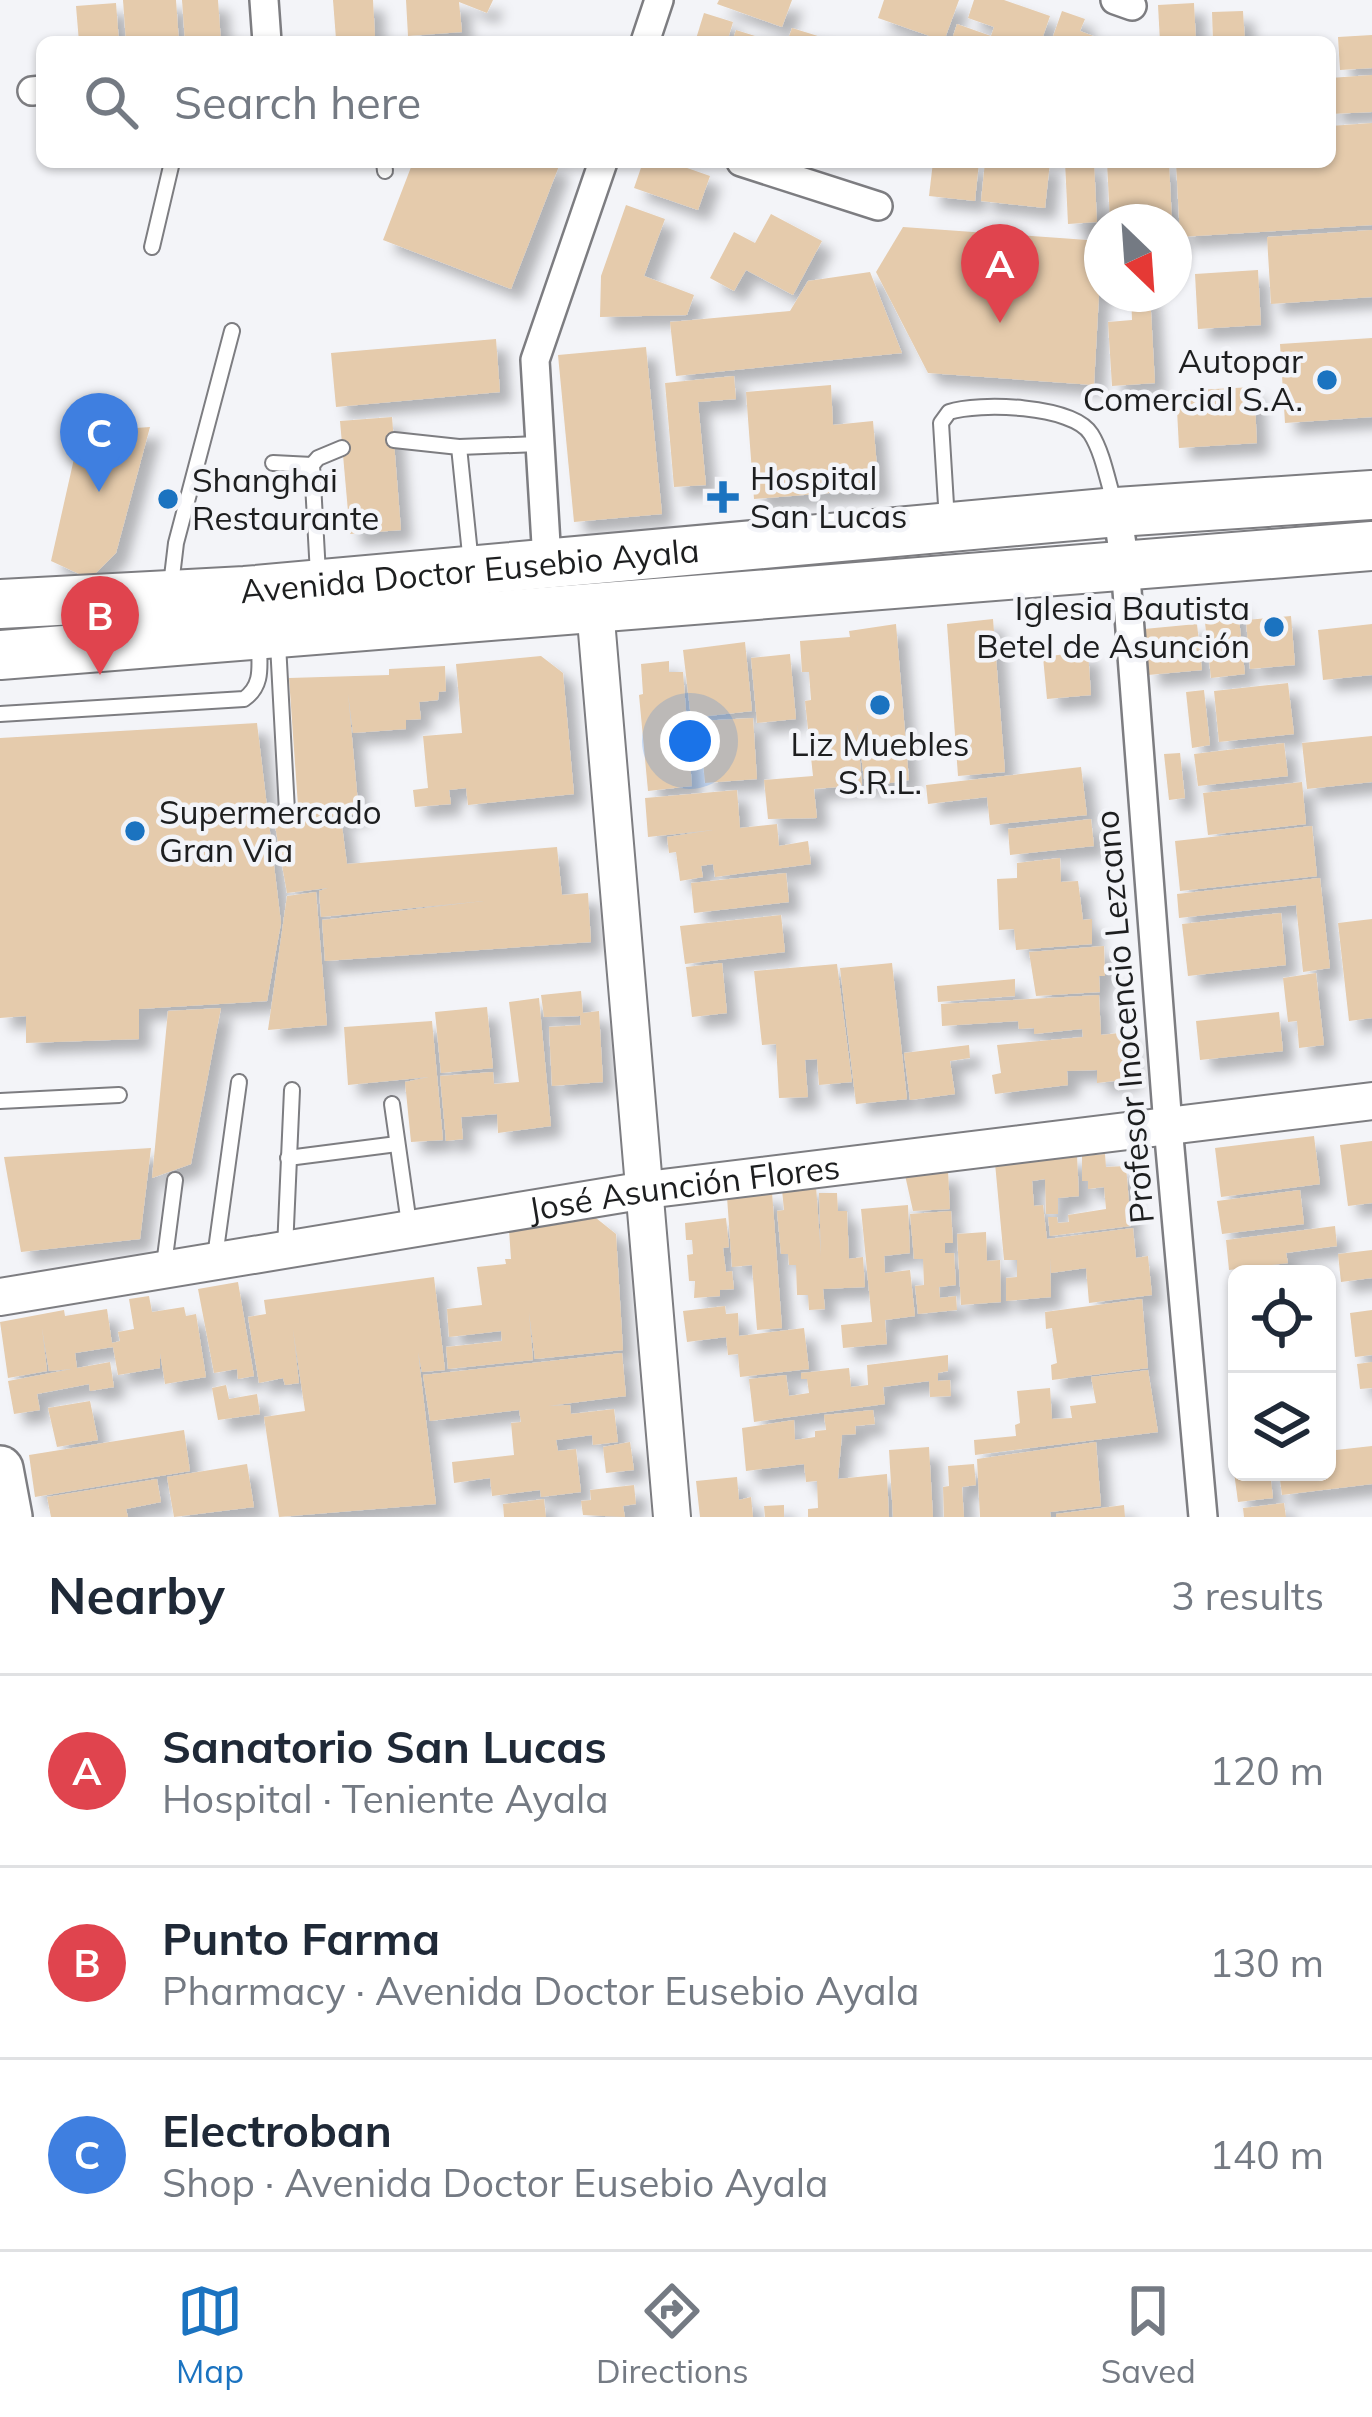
<!DOCTYPE html>
<meta charset="utf-8">
<style>
:root{--surface:#fff;--page:#f2f2f3;--text:#1f2937;--muted:#747a83;--line:#e0e1e3;--accent:#1b73c0}
body{margin:0;font-family:Mulish,sans-serif;background:var(--page);color:var(--text)}
.controls{position:absolute;right:36px;bottom:36px;display:grid;overflow:hidden;border-radius:18px;box-shadow:0 3px 9px #0004}
.controls button{width:108px;height:108px;display:grid;place-items:center;padding:0;border:0;border-bottom:3px solid var(--line);background:var(--surface);color:var(--text);font:60px sans-serif}
.compass{position:absolute;left:1084px;top:204px;width:108px;height:108px;border-radius:50%;background:var(--surface);box-shadow:0 3px 9px #0004;rotate:155deg}
.you{position:absolute;left:690px;top:741px;width:42px;height:42px;margin:-30px;border:9px solid #fff;border-radius:50%;background:#1a73e8;box-shadow:0 0 0 18px #1a73e833}
.badge{display:grid;place-items:center;width:78px;height:78px;border-radius:50%;background:var(--accent);color:#fff;font-size:39px;font-weight:700}
.pin{position:absolute;translate:-50% -99px;filter:drop-shadow(0 3px 6px #0008)}
.pin::after{content:'';position:absolute;top:63px;width:42px;height:36px;background:inherit;clip-path:polygon(0 0,100% 0,50% 100%)}
.list{margin:0;padding:0;list-style:none}
h2{display:flex;justify-content:space-between;align-items:center;height:156px;margin:0;padding:0 48px;font-size:51px}
h2 small{font-size:39px;font-weight:400;color:var(--muted)}
.list li{display:grid;grid-template-columns:78px 1fr auto;gap:36px;align-items:center;box-sizing:border-box;height:192px;padding:0 48px;border-top:3px solid var(--line)}
.list b{display:block;font-size:45px;white-space:nowrap}
.list p{margin:0;font-size:39px;white-space:nowrap;color:var(--muted)}
.list em{font-size:39px;font-style:normal;color:var(--muted)}
.icon{flex:none;width:66px;height:66px;fill:none;stroke:currentColor;stroke-width:2;stroke-linecap:round;stroke-linejoin:round}
.map{position:relative;flex:none;width:1372px;height:1517px;overflow:hidden}
.search{position:absolute;background:var(--surface);box-shadow:0 3px 9px #0004;left:36px;right:36px;top:36px;height:132px;display:flex;align-items:center;gap:30px;box-sizing:border-box;padding:0 42px;border-radius:18px;color:var(--muted);font-size:45px}
.sheet{height:732px;background:var(--surface)}
nav{display:flex;justify-content:space-around;align-items:center;box-sizing:border-box;height:168px;border-top:3px solid var(--line);background:var(--surface);font-size:33px;color:var(--muted)}
nav a{display:grid;justify-items:center;gap:6px}
nav .on{color:var(--accent)}
.map>svg:first-child{display:block}
.building{fill:#e5cbac;filter:url(#shadow)}
.lines{fill:none;stroke-linecap:round;stroke-linejoin:round}
.service-casing{stroke:#7d7d81;stroke-width:18}
.minor-casing{stroke:#7d7d81;stroke-width:32}
.tertiary-casing{stroke:#7d7d81;stroke-width:40}
.primary-casing{stroke:#7d7d81;stroke-width:50}
.trunk-casing{stroke:#7d7d81;stroke-width:52}
.service{stroke:#fff;stroke-width:14}
.minor{stroke:#fff;stroke-width:27}
.tertiary{stroke:#fff;stroke-width:36}
.primary{stroke:#fff;stroke-width:45}
.trunk{stroke:#fff;stroke-width:48}
.poi-dot{fill:#1b73c0;stroke:#f3f4f8;stroke-width:4.5}
.labels{text-anchor:middle;stroke-width:9;stroke-linejoin:round;paint-order:stroke}
.poi-label{font-size:33px;fill:#1d1e1f;stroke:#f3f4f8;text-anchor:start}
.street-label{font-size:33px;fill:#1d1e1f;stroke:#f3f4f8}
</style>
<div class="map">
<svg width="1372" height="1517" viewBox="0 0 1372 1517">
<defs>
<filter id="shadow"><feDropShadow dx="11" dy="11" stdDeviation="6" flood-color="#0004"/></filter>
</defs>
<rect width="100%" height="100%" fill="#f3f4f8"/>
<g class="building">
<polygon points="123,0 176,0 179,42 126,42"/>
<polygon points="182,0 218,0 221,42 185,42"/>
<polygon points="333,0 373,0 375,36 336,39"/>
<polygon points="406,0 493,0 487,13 459,2 462,32 408,36"/>
<polygon points="719,0 792,0 782,27 717,4"/>
<polygon points="884,0 959,0 944,41 878,18"/>
<polygon points="974,0 1004,0 1050,16 1041,42 1022,37 1021,42 951,42 957,24 991,36 994,27 968,18"/>
<polygon points="116,3 119,42 79,42 76,6"/>
<polygon points="1194,3 1196,42 1160,42 1158,5"/>
<polygon points="1062,11 1085,19 1080,31 1109,42 1051,42"/>
<polygon points="1243,11 1245,42 1213,42 1212,12"/>
<polygon points="704,13 733,22 727,42 695,42"/>
<polygon points="792,28 834,41 834,42 787,42"/>
<polygon points="736,30 771,41 771,42 732,42"/>
<polygon points="1372,35 1372,68 1340,70 1338,37"/>
<polygon points="1372,75 1372,112 1330,114 1330,78"/>
<polygon points="1372,123 1372,225 1180,237 1176,162 1330,162 1330,126"/>
<polygon points="413,162 549,162 559,166 511,289 383,240"/>
<polygon points="643,162 670,162 710,176 698,210 634,188"/>
<polygon points="933,162 979,162 975,201 929,196"/>
<polygon points="985,162 1050,162 1045,208 981,201"/>
<polygon points="1065,162 1094,162 1097,222 1068,224"/>
<polygon points="1107,162 1169,162 1172,222 1110,222"/>
<polygon points="626,205 665,219 644,276 694,295 687,315 600,317 601,276"/>
<polygon points="771,214 822,241 793,295 746,270 734,291 710,278 734,232 755,243"/>
<polygon points="903,227 1102,241 1094,385 928,373 876,272"/>
<polygon points="1372,230 1372,297 1271,304 1267,237"/>
<polygon points="1258,270 1261,325 1198,329 1195,274"/>
<polygon points="870,272 902,353 676,376 670,322 790,311 808,281"/>
<polygon points="1131,294 1150,294 1155,383 1112,386 1108,322 1132,320"/>
<polygon points="1372,338 1372,417 1285,423 1280,344"/>
<polygon points="496,339 500,392 336,407 331,353"/>
<polygon points="646,347 662,514 574,522 558,355"/>
<polygon points="734,376 736,399 698,402 706,485 674,487 665,383"/>
<polygon points="831,385 833,425 873,421 879,489 754,499 746,392"/>
<polygon points="1254,387 1257,443 1179,448 1176,391"/>
<polygon points="392,417 401,530 350,534 340,421"/>
<polygon points="150,427 116,553 90,579 51,561 80,432"/>
<polygon points="1237,600 1245,674 1211,678 1203,604"/>
<polygon points="1291,616 1295,665 1250,669 1246,620"/>
<polygon points="993,619 1005,772 958,776 947,624"/>
<polygon points="896,624 909,780 865,787 857,724 862,785 814,789 817,818 768,819 764,780 813,776 805,701 811,700 809,672 802,672 800,641 850,637 849,631"/>
<polygon points="1197,624 1202,670 1148,675 1144,629"/>
<polygon points="1372,624 1372,675 1323,680 1318,630"/>
<polygon points="745,642 752,711 691,718 683,650"/>
<polygon points="1088,651 1091,695 1047,699 1043,657"/>
<polygon points="790,654 796,719 757,723 751,658"/>
<polygon points="541,656 563,673 574,794 468,805 466,788 449,790 451,804 415,807 413,790 428,788 423,736 462,733 456,664"/>
<polygon points="669,661 669,672 683,672 692,786 648,791 639,695 643,694 641,664"/>
<polygon points="445,666 446,691 439,692 438,700 419,702 421,719 406,720 406,729 353,733 348,693 359,814 305,819 341,818 347,864 557,847 562,895 588,893 591,942 325,961 322,920 484,901 321,917 319,891 328,888 287,893 274,820 299,820 289,678 389,675 389,669"/>
<polygon points="1288,683 1294,734 1219,742 1214,691"/>
<polygon points="1204,690 1210,745 1192,748 1186,692"/>
<polygon points="753,718 757,779 705,783 699,721"/>
<polygon points="257,723 281,923 267,1001 139,1009 139,1039 26,1043 26,1016 0,1018 0,738"/>
<polygon points="1372,736 1372,782 1307,789 1302,743"/>
<polygon points="1284,743 1288,776 1198,786 1194,754"/>
<polygon points="1180,753 1185,798 1169,800 1164,754"/>
<polygon points="1081,767 1087,815 990,825 987,797 928,804 926,785"/>
<polygon points="1302,782 1306,824 1208,835 1203,793"/>
<polygon points="737,790 740,828 777,824 779,846 808,841 811,864 715,877 713,864 701,866 703,877 680,881 676,852 669,853 667,837 713,830 648,837 645,798"/>
<polygon points="1091,819 1094,846 1010,855 1008,829"/>
<polygon points="1312,826 1317,876 1180,891 1175,841"/>
<polygon points="1060,858 1061,882 1078,881 1083,920 1092,919 1092,944 1016,950 1014,929 999,930 997,879 1017,878 1017,863"/>
<polygon points="786,873 789,902 694,913 691,883"/>
<polygon points="1320,878 1330,968 1303,972 1296,905 1179,918 1177,894"/>
<polygon points="316,892 327,1025 268,1030 287,896"/>
<polygon points="1281,913 1286,965 1188,976 1182,924"/>
<polygon points="781,915 785,952 685,964 680,926"/>
<polygon points="1372,919 1372,1018 1349,1021 1338,923"/>
<polygon points="1104,946 1105,976 1099,976 1100,992 1036,996 1029,952"/>
<polygon points="722,963 727,1013 692,1017 686,967"/>
<polygon points="892,963 907,1099 856,1104 840,968"/>
<polygon points="837,964 852,1082 819,1085 817,1059 805,1060 808,1097 779,1098 776,1044 762,1045 754,971"/>
<polygon points="1316,973 1324,1045 1299,1048 1297,1021 1288,1022 1283,978"/>
<polygon points="1015,979 1015,996 938,1002 937,986"/>
<polygon points="581,991 583,1013 599,1011 603,1082 552,1086 549,1027 581,1025 580,1016 544,1017 541,995"/>
<polygon points="1099,995 1101,1035 1129,1032 1131,1079 1097,1083 1097,1070 1067,1071 1068,1085 995,1094 992,1075 1001,1073 997,1045 1083,1037 1082,1029 1034,1034 1034,1028 1019,1029 1018,1021 942,1026 941,1004"/>
<polygon points="539,998 551,1126 498,1133 497,1114 461,1117 463,1139 446,1141 440,1076 493,1072 494,1084 519,1082 509,1002"/>
<polygon points="487,1007 493,1068 441,1073 435,1012"/>
<polygon points="221,1008 191,1164 152,1178 168,1011"/>
<polygon points="1279,1012 1283,1051 1200,1060 1196,1021"/>
<polygon points="432,1021 443,1140 411,1142 405,1082 429,1077 348,1085 344,1027"/>
<polygon points="969,1045 970,1058 950,1061 955,1094 910,1100 904,1053"/>
<polygon points="1314,1136 1320,1184 1221,1197 1215,1148"/>
<polygon points="1372,1141 1372,1203 1348,1206 1340,1145"/>
<polygon points="151,1148 140,1239 21,1252 4,1157"/>
<polygon points="1105,1154 1106,1167 1126,1166 1131,1226 1050,1236 1048,1217 1057,1217 1058,1223 1069,1222 1068,1215 1106,1209 1104,1187 1088,1189 1088,1181 1082,1181 1082,1156"/>
<polygon points="1077,1155 1079,1196 1058,1198 1058,1214 1046,1214 1045,1179 1032,1181 1034,1206 1043,1205 1047,1239 1133,1228 1136,1258 1148,1256 1152,1295 1089,1303 1086,1268 1051,1273 1050,1258 1051,1297 1006,1301 1006,1278 1017,1277 1017,1260 1004,1260 995,1163"/>
<polygon points="948,1170 950,1209 913,1211 905,1175"/>
<polygon points="816,1186 821,1256 819,1193 837,1193 838,1211 847,1211 849,1259 863,1257 865,1287 823,1289 825,1309 809,1310 808,1295 797,1295 796,1265 789,1265 788,1254 781,1254 777,1211 784,1210 782,1190"/>
<polygon points="1300,1190 1304,1224 1222,1234 1217,1201"/>
<polygon points="772,1192 782,1328 757,1330 752,1265 732,1267 727,1197"/>
<polygon points="908,1205 910,1253 884,1256 885,1273 910,1270 915,1316 885,1320 887,1344 843,1348 841,1325 872,1322 861,1209"/>
<polygon points="951,1211 953,1243 945,1243 945,1253 954,1253 956,1285 939,1287 940,1298 956,1296 957,1310 918,1314 915,1286 924,1285 923,1259 914,1259 910,1214"/>
<polygon points="596,1218 616,1234 623,1350 535,1359 529,1312 533,1360 448,1369 446,1347 502,1341 501,1331 449,1337 447,1309 482,1305 477,1267 506,1264 505,1259 511,1259 509,1230"/>
<polygon points="726,1218 729,1247 723,1248 726,1272 732,1271 734,1289 720,1290 720,1296 694,1298 695,1281 689,1281 687,1255 693,1254 692,1240 686,1240 685,1223"/>
<polygon points="1335,1226 1337,1246 1286,1253 1288,1263 1229,1270 1226,1240"/>
<polygon points="986,1232 987,1261 1000,1260 1001,1302 961,1305 957,1234"/>
<polygon points="1372,1250 1372,1278 1341,1282 1338,1254"/>
<polygon points="434,1277 445,1370 422,1372 418,1352 436,1504 279,1517 264,1417 305,1411 293,1329 299,1383 285,1385 283,1378 259,1383 248,1317 266,1314 264,1300"/>
<polygon points="238,1282 254,1376 238,1379 237,1369 214,1373 198,1289"/>
<polygon points="149,1296 152,1312 184,1307 186,1316 196,1314 206,1377 165,1384 160,1353 160,1368 118,1375 113,1347 75,1353 77,1368 110,1362 114,1387 90,1391 89,1384 37,1394 40,1410 14,1414 8,1381 72,1369 49,1371 42,1328 47,1371 8,1378 0,1322 64,1310 65,1316 107,1309 112,1343 120,1341 118,1332 134,1329 129,1299"/>
<polygon points="1142,1299 1148,1368 1052,1380 1051,1365 1057,1363 1052,1328 1046,1329 1045,1312"/>
<polygon points="725,1306 726,1314 738,1313 739,1336 804,1328 809,1369 740,1377 738,1354 728,1355 726,1337 687,1342 683,1311"/>
<polygon points="1372,1310 1372,1355 1355,1357 1350,1313"/>
<polygon points="622,1353 626,1396 548,1406 570,1405 571,1414 614,1409 618,1442 593,1445 592,1435 556,1440 558,1451 576,1449 581,1492 541,1497 540,1490 492,1496 490,1478 454,1483 452,1462 514,1455 511,1423 521,1422 519,1410 430,1421 423,1375"/>
<polygon points="948,1355 948,1371 938,1373 938,1381 950,1380 951,1396 930,1397 929,1381 883,1387 885,1404 754,1422 749,1379 786,1375 789,1396 809,1393 807,1379 801,1379 801,1373 849,1368 851,1387 868,1385 867,1365"/>
<polygon points="1372,1362 1372,1388 1360,1389 1357,1364"/>
<polygon points="1148,1370 1158,1432 975,1455 974,1440 1016,1436 1015,1425 1020,1423 1017,1391 1050,1388 1052,1419 1072,1418 1070,1406 1096,1403 1091,1377"/>
<polygon points="226,1385 229,1399 257,1394 260,1414 218,1420 212,1388"/>
<polygon points="90,1401 98,1440 57,1447 48,1408"/>
<polygon points="873,1410 875,1424 855,1426 856,1434 842,1435 838,1479 887,1474 889,1517 808,1517 808,1509 818,1508 817,1481 806,1482 804,1464 746,1471 742,1428 794,1420 795,1440 815,1437 815,1431 826,1430 824,1415"/>
<polygon points="184,1430 190,1471 35,1497 29,1455"/>
<polygon points="630,1442 634,1470 606,1473 603,1447"/>
<polygon points="1096,1442 1101,1506 1050,1512 1051,1517 980,1517 977,1459"/>
<polygon points="1372,1446 1372,1484 1282,1495 1279,1472 1327,1472 1327,1451"/>
<polygon points="929,1447 933,1517 893,1517 889,1450"/>
<polygon points="247,1464 254,1507 174,1517 167,1477"/>
<polygon points="974,1464 976,1485 962,1487 964,1517 944,1517 943,1487 949,1486 948,1466"/>
<polygon points="1234,1472 1270,1472 1273,1498 1238,1502"/>
<polygon points="737,1477 739,1500 751,1497 753,1517 700,1517 696,1481"/>
<polygon points="157,1479 161,1502 126,1509 128,1517 51,1517 47,1497"/>
<polygon points="634,1485 636,1504 623,1506 625,1517 583,1515 581,1501 591,1500 590,1490"/>
<polygon points="544,1499 546,1517 504,1517 503,1504"/>
<polygon points="1284,1503 1286,1517 1244,1517 1243,1508"/>
<polygon points="784,1505 784,1517 765,1517 764,1506"/>
<polygon points="1124,1505 1125,1517 1056,1517 1056,1514"/>
</g>
<g class="lines">
<g class="service-casing">
<g id="service">
<polyline points="384,162 385,171"/>
<polyline points="152,247 172,162"/>
<polyline points="394,440 459,447 471,564"/>
<polyline points="459,447 538,444"/>
<polyline points="273,463 312,465"/>
<path d="M947,521L941,423L949,412C978,402 1073,405 1091,434C1103,453 1108,483 1115,505"/>
<polyline points="318,574 312,465 318,458 342,448"/>
<polyline points="171,585 176,543 232,331"/>
<polyline points="278,644 287,811"/>
<path d="M0,714L244,699C264,685 259,665 259,643"/>
<polyline points="0,1101 119,1095"/>
<polyline points="392,1104 409,1224"/>
<polyline points="288,1158 397,1144"/>
<polyline points="285,1249 292,1090"/>
<polyline points="215,1257 239,1082"/>
<polyline points="164,1265 175,1180"/>
</g>
</g>
<g class="minor-casing">
<g id="minor">
<polyline points="264,0 267,42"/>
<polyline points="1115,0 1132,6"/>
<polyline points="645,42 659,0"/>
<polyline points="32,91 42,90"/>
<polyline points="741,162 878,206"/>
<polyline points="1117,512 1125,564 1168,1126 1203,1517"/>
<polyline points="547,561 535,360 603,162"/>
</g>
</g>
<g class="tertiary-casing">
<g id="tertiary">
<polyline points="595,608 672,1517"/>
<path id="s1" d="M0,1297L646,1190L1372,1101"/>
</g>
</g>
<g class="primary-casing">
<polyline id="primary" points="0,1469 9,1517"/>
</g>
<g class="trunk-casing">
<g id="trunk">
<path id="s2" d="M0,604L245,591L1117,512L1372,495"/>
<polyline points="0,655 1372,546"/>
</g>
</g>
<use href="#service" class="service"/>
<use href="#minor" class="minor"/>
<use href="#tertiary" class="tertiary"/>
<use href="#primary" class="primary"/>
<use href="#trunk" class="trunk"/>
</g>
<g class="poi-dot">
<circle cx="1327" cy="380" r="12"/>
<path d="M717 479h12v12h12v12h-12v12h-12v-12h-12v-12h12z"/>
<circle cx="168" cy="499" r="12"/>
<circle cx="1274" cy="627" r="12"/>
<circle cx="880" cy="705" r="12"/>
<circle cx="135" cy="831" r="12"/>
</g>
<g class="labels">
<g class="poi-label">
<text x="1303" y="373" text-anchor="end">Autopar<tspan x="1303" dy="38">Comercial S.A.</tspan></text>
<text x="750" y="490">Hospital<tspan x="750" dy="38">San Lucas</tspan></text>
<text x="192" y="492">Shanghai<tspan x="192" dy="38">Restaurante</tspan></text>
<text x="1250" y="620" text-anchor="end">Iglesia Bautista<tspan x="1250" dy="38">Betel de Asunción</tspan></text>
<text x="880" y="756" text-anchor="middle">Liz Muebles<tspan x="880" dy="38">S.R.L.</tspan></text>
<text x="159" y="824">Supermercado<tspan x="159" dy="38">Gran Via</tspan></text>
</g>
<g class="street-label">
<text dy="12" stroke="none"><textPath href="#s2" startOffset="471">Avenida Doctor Eusebio Ayala</textPath></text>
<text transform="translate(1124 1017) rotate(-95)" y="12">Profesor Inocencio Lezcano</text>
<text dy="12" stroke="none"><textPath href="#s1" startOffset="693">José Asunción Flores</textPath></text>
</g>
</g>
</svg>
<div class="controls">
<button><svg class="icon" aria-label="locate" viewBox="0 0 24 24"><circle cx="12" cy="12" r="6"/><path d="M12 2v4M12 18v4M2 12h4M18 12h4"/></svg></button>
<button><svg class="icon" aria-label="layers" viewBox="0 0 24 24"><path d="M12 4l9 5-9 5-9-5zM3 14l9 5 9-5"/></svg></button>
</div>
<svg class="compass" viewBox="-18 -18 36 36"><path d="M0-13l5 13h-10z" fill="#e53935"/><path d="M0 13l5-13h-10z" fill="#747a83"/></svg>
<div class="you"></div>
<div class="pin badge" style="left:1000px;top:323px;background:#e0444e">A</div>
<div class="pin badge" style="left:100px;top:675px;background:#e0444e">B</div>
<div class="pin badge" style="left:99px;top:492px;background:#3f7fe0">C</div>
<div class="search"><svg class="icon" aria-label="search" viewBox="0 0 24 24"><circle cx="10" cy="10" r="6"/><path d="M15 15l6 6"/></svg>Search here</div>
</div>
<section class="sheet">
<h2>Nearby<small>3 results</small></h2>
<ul class="list">
<li><span class="badge" style="background:#e0444e">A</span><div><b>Sanatorio San Lucas</b><p>Hospital · Teniente Ayala</p></div><em>120 m</em></li>
<li><span class="badge" style="background:#e0444e">B</span><div><b>Punto Farma</b><p>Pharmacy · Avenida Doctor Eusebio Ayala</p></div><em>130 m</em></li>
<li><span class="badge" style="background:#3f7fe0">C</span><div><b>Electroban</b><p>Shop · Avenida Doctor Eusebio Ayala</p></div><em>140 m</em></li>
</ul>
</section>
<nav>
<a class="on"><svg class="icon" aria-label="map" viewBox="0 0 24 24"><path d="M3 6l6-2 6 2 6-2v14l-6 2-6-2-6 2zM9 4v14M15 6v14"/></svg>Map</a>
<a><svg class="icon" aria-label="directions" viewBox="0 0 24 24"><path d="M12 3l9 9-9 9-9-9zM9 14v-3h6M13 9l2 2-2 2"/></svg>Directions</a>
<a><svg class="icon" aria-label="saved" viewBox="0 0 24 24"><path d="M7 4h10v16l-5-4-5 4z"/></svg>Saved</a>
</nav>
